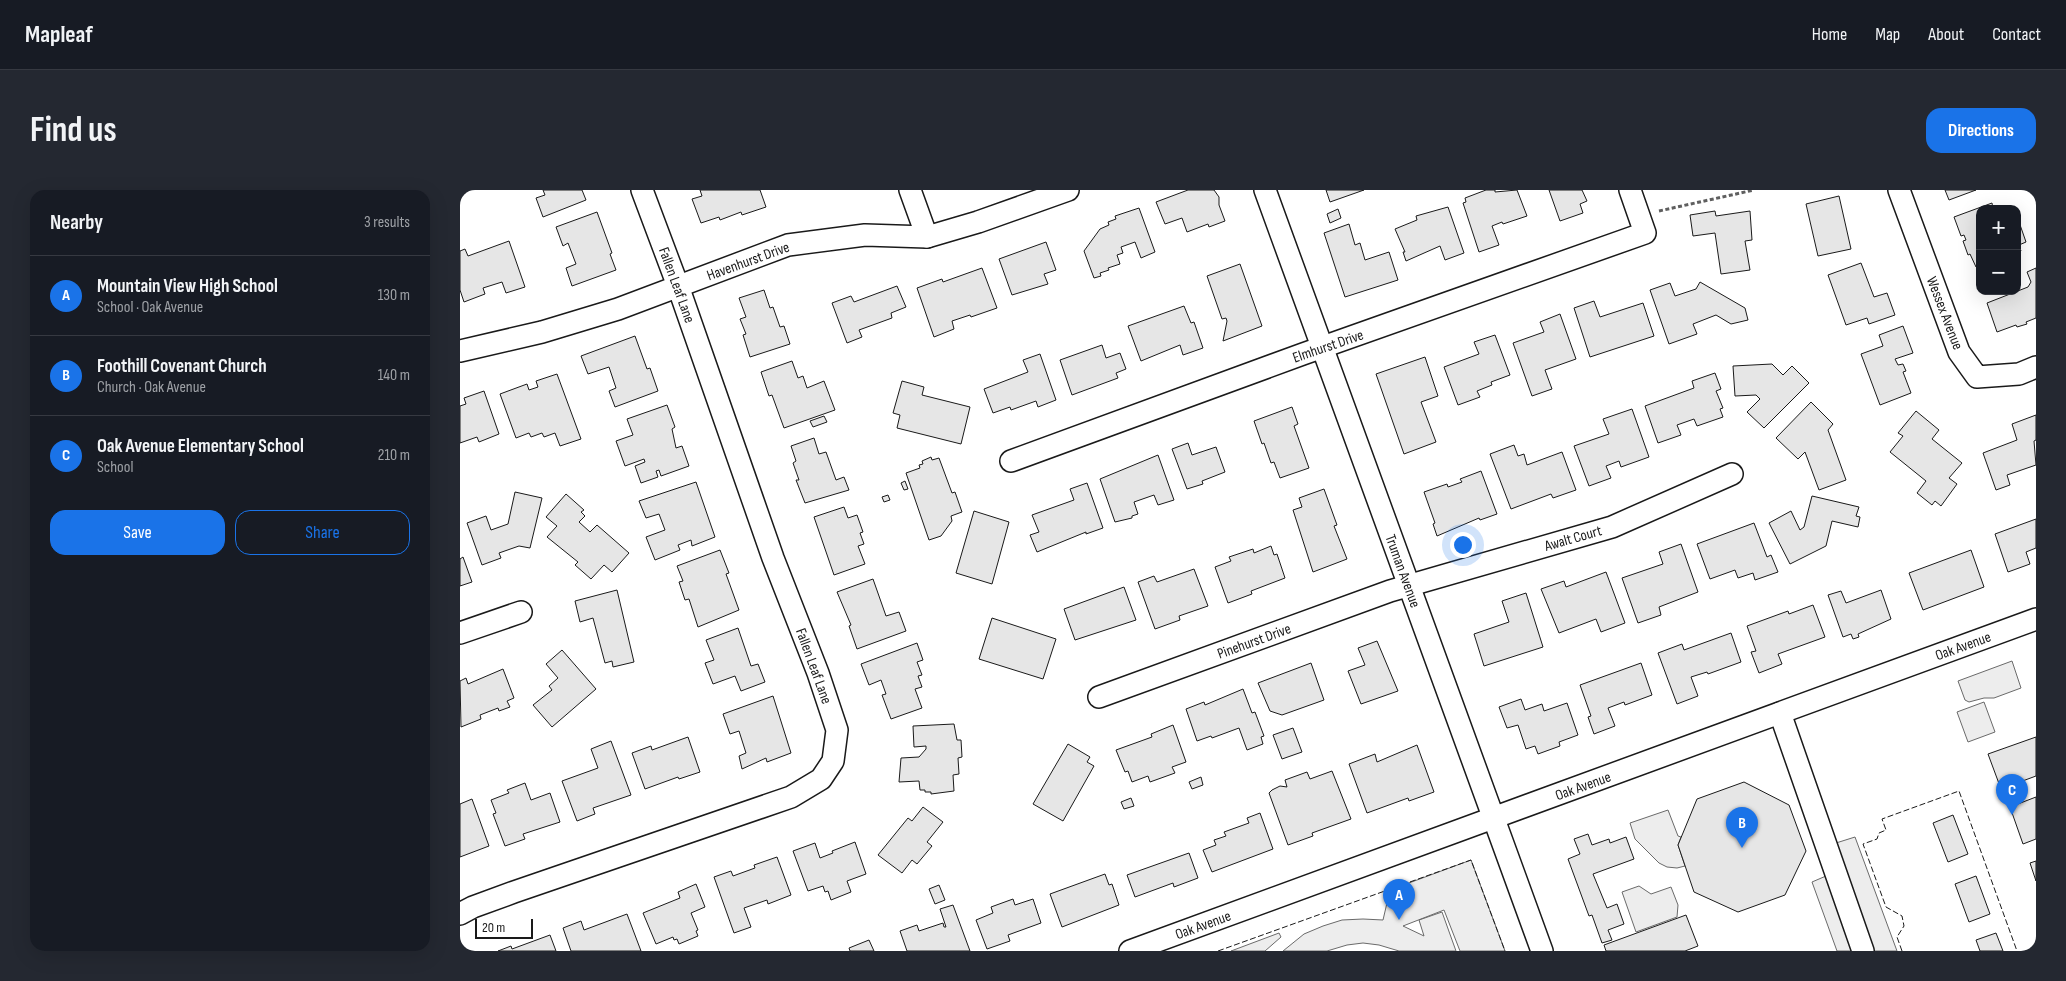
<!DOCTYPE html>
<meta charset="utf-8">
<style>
:root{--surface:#171b24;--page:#242831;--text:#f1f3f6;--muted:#9ea1a6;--line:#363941;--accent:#1a73e8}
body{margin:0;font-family:"Sofia Sans Condensed",sans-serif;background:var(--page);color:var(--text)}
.controls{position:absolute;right:15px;top:15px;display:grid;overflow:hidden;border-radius:10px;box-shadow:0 5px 20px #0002}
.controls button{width:45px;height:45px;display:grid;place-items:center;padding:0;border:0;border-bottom:1px solid var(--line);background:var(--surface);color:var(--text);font:25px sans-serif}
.scale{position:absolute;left:15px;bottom:12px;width:58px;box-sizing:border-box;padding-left:5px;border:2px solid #1a1a1a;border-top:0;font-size:14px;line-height:18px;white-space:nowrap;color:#1a1a1a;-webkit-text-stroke:4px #fff;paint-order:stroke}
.you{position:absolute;left:1002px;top:354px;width:18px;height:18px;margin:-12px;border:4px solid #fff;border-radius:50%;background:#1a73e8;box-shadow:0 0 0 8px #1a73e833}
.badge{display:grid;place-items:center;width:32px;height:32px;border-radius:50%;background:var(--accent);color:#fff;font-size:16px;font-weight:700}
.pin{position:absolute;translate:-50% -41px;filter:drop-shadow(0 1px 2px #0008)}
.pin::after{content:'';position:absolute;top:26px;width:18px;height:15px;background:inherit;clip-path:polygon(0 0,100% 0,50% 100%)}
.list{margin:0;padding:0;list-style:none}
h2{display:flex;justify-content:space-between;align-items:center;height:65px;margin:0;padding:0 20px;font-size:21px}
h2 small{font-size:16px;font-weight:400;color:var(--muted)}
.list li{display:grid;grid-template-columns:32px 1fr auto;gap:15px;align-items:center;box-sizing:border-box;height:80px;padding:0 20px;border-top:1px solid var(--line)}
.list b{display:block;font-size:19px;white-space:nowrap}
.list p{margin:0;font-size:16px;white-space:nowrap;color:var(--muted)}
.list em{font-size:16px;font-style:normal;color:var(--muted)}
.actions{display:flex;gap:10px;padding:15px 20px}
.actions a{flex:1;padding:11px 0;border:1px solid var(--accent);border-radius:15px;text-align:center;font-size:18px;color:var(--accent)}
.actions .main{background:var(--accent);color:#fff}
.map{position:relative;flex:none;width:1576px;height:761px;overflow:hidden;border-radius:15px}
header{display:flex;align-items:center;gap:30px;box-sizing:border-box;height:70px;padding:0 25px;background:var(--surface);border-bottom:1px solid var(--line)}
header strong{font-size:24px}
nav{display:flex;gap:28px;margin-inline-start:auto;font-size:18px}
.intro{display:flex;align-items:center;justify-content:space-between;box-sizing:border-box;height:120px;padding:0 30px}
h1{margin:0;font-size:35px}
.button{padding:12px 22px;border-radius:15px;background:var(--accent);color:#fff;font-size:18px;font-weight:700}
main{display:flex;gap:30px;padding:0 30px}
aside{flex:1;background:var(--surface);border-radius:15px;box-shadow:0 5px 20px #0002}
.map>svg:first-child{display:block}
.built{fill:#ededed;stroke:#6a6a6a}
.building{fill:#e6e6e6;stroke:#1a1a1a}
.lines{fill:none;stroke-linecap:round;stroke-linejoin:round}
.minor-casing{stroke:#1a1a1a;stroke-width:24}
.path{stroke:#5f5f5f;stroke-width:3;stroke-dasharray:4 2.5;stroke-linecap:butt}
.minor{stroke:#fff;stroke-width:21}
.fence{stroke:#1a1a1a;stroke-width:1;stroke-dasharray:6 2.5;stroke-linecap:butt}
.labels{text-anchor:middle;stroke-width:4;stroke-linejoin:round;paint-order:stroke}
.street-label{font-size:15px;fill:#1a1a1a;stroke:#fff}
</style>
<header>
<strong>Mapleaf</strong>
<nav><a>Home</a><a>Map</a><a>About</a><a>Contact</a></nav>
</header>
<div class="intro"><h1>Find us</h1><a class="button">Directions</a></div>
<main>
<aside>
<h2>Nearby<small>3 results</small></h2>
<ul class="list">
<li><span class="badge">A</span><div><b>Mountain View High School</b><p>School · Oak Avenue</p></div><em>130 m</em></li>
<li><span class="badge">B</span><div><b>Foothill Covenant Church</b><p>Church · Oak Avenue</p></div><em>140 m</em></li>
<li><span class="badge">C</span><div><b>Oak Avenue Elementary School</b><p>School</p></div><em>210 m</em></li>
</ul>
<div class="actions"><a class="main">Save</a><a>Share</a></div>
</aside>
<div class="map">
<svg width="1576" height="761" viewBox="0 0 1576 761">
<rect width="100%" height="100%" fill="#fff"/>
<g class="built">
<polygon points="1552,471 1561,498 1534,508 1524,508 1509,512 1505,510 1498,491"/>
<polygon points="1524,512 1535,542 1508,552 1497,522"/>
<polygon points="1208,620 1218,646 1221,647 1218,655 1225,676 1217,678 1207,677 1199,673 1175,649 1170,633"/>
<polygon points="1395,647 1437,761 1377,761 1352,692 1366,686 1357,659"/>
<polygon points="1011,670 1045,761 1000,761 984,720 943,736 964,746 959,730 982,722 996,761 939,761 919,755 903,753 887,755 867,761 823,761 844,744 863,736 882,730 903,729 923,730 930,700"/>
<polygon points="1179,696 1191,704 1211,697 1218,715 1217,727 1176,742 1162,702"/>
<polygon points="819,743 821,747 805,761 771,761"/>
</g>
<g class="building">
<polygon points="83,0 122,0 126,10 83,27 76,8 85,5"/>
<polygon points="240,0 300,0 306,17 282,25 281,22 260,30 259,27 241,33 232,9 242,6"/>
<polygon points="728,0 754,0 759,7 759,15 765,31 749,37 748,34 727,42 722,28 705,34 696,12"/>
<polygon points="866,0 904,0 870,12"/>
<polygon points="1026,0 1035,0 1035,2 1057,0 1067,26 1043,34 1042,32 1032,36 1039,55 1019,62 1003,13 1006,12 1005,8"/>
<polygon points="1089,0 1122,0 1127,11 1120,14 1123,23 1100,31"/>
<polygon points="1485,0 1516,0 1489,10"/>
<polygon points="1379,6 1391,59 1358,66 1346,14"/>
<polygon points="1532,13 1533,19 1520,19 1520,76 1516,77 1510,64 1508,65 1503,51 1506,50 1504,45 1501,46 1494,27"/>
<polygon points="988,17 1004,63 985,70 980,56 946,71 943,62 945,62 935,39 957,30 956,26"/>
<polygon points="679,18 695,62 681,68 675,52 661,57 663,63 657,65 660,74 648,78 649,80 640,83 641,86 634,88 624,61 640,39 649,35 648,32 656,29 655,26"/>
<polygon points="878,19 881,28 870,33 867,24"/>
<polygon points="1255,21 1256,26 1290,21 1292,50 1285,51 1290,80 1261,84 1255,43 1233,46 1230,25"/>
<polygon points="137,22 152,63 150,64 156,80 112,96 106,78 116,74 108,53 103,56 96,37"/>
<polygon points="1558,29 1566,52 1559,55 1561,61 1557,62"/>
<polygon points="889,34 895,55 900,53 905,70 929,62 938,90 885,107 864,43"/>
<polygon points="49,51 65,97 46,103 42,92 23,98 25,104 4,112 0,100 0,61 5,59 8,66"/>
<polygon points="586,52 596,80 584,84 588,94 552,105 539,69"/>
<polygon points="1401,73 1414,107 1427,103 1435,125 1409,134 1407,128 1386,135 1368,85"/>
<polygon points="780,74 802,136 763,151 767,131 766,128 762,129 747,86"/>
<polygon points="522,78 537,118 511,127 510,125 492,131 494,139 474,147 457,98 482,89 483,92"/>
<polygon points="1576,78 1576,128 1566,132 1567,134 1557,137 1556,135 1537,142 1527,113 1568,97 1571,92 1567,82"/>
<polygon points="1240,92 1285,118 1288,130 1271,134 1256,125 1233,134 1237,144 1209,154 1190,100 1210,93 1215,106 1236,99"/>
<polygon points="437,96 446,117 431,123 432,128 399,140 402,147 387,153 372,113 391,106 394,112"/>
<polygon points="304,100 310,118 313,117 320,137 324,136 330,154 290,167 283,145 286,144 280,129 286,127 279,108"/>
<polygon points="1134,111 1140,127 1183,113 1194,146 1130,167 1114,118"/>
<polygon points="724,116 731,133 734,132 743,158 723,165 720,155 681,171 668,136"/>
<polygon points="1100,124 1116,169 1085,180 1092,199 1072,206 1053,153 1084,142 1080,132"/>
<polygon points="1443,136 1453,163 1435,169 1438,175 1443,174 1446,181 1443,182 1451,203 1420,215 1401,164 1423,156 1419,145"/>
<polygon points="1035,145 1050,185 1031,192 1032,195 1017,201 1020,207 998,215 984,177 1019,164 1014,152"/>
<polygon points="175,146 187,179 190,178 198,201 155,217 149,201 156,198 149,177 128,184 121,166"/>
<polygon points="642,155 646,168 660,163 666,179 656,183 658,188 612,205 600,170"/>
<polygon points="580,164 596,210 578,217 576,211 551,220 550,217 533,223 524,199 568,182 563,170"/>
<polygon points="965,167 978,206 961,212 976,252 944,264 916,184"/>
<polygon points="332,171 338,188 343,186 347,198 364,191 375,220 324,238 312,205 309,206 301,182"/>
<polygon points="1312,174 1323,185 1332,176 1349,193 1304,238 1287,222 1300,209 1296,205 1275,206 1273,176"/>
<polygon points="1255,183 1261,199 1256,201 1263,218 1260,219 1263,227 1237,236 1234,229 1217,235 1221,245 1198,253 1185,216 1234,198 1232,191"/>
<polygon points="97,184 121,249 100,256 95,243 84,247 82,243 71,247 69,243 56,248 40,204 67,194 69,200 78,197 76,191"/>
<polygon points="442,191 464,197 462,205 510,217 501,254 437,238 440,225 433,223"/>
<polygon points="24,201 39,244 19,252 17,247 0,253 0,216 6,214 4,208"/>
<polygon points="1351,212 1373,234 1368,240 1386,290 1359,300 1345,262 1338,269 1316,248"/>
<polygon points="207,215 215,237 212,239 216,258 222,256 229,276 201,286 199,280 196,281 198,287 181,293 175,276 185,272 184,269 165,276 156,251 173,245 167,229"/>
<polygon points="832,217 838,234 834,236 849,278 820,288 814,272 811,273 804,253 802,254 794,231"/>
<polygon points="1172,219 1189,267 1161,277 1159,271 1146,276 1151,288 1129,296 1114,256 1149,244 1143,229"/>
<polygon points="1456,221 1479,240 1472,249 1502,273 1489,288 1497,294 1481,316 1475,311 1472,315 1457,303 1466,291 1430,262 1443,246 1438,243"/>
<polygon points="1576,225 1576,250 1574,251 1576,275 1547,285 1550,295 1536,300 1523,263 1557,250 1552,234"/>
<polygon points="364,226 367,232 353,237 350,231"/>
<polygon points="354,248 359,264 366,262 376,290 384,287 389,300 345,313 336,290 339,290 333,273 336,271 331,256"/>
<polygon points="728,253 732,265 756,257 765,282 742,291 743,294 727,299 712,259"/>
<polygon points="1054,255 1058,266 1064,264 1067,275 1102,262 1116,300 1093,308 1091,304 1051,319 1030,264"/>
<polygon points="698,265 714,310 698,315 694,305 674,312 678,324 672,326 672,328 655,332 640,289"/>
<polygon points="471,267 472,270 479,268 492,303 495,302 502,322 491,326 492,331 481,346 469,350 446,283 460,278 459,275 463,274 462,271"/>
<polygon points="1021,281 1037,324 1020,330 1019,328 977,346 973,334 975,333 964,302 987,294 988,297 1002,292 1000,289"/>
<polygon points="445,291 448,299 444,300 441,293"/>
<polygon points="236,292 255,347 232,356 231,350 218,355 220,360 195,370 186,347 205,340 199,324 186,328 179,311"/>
<polygon points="627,293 643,338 626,344 626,342 577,362 570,345 579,342 572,325 614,310 610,299"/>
<polygon points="864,299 877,335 874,336 887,369 853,382 833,320 842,317 839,308"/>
<polygon points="55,302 82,308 70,358 59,356 39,363 41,368 22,375 7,333 26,326 31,340 48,334"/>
<polygon points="106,304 124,320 121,322 125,326 119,332 130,342 137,335 169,363 152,382 144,375 131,389 115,375 118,372 87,347 97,336 86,327"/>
<polygon points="428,305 430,310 424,312 422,307"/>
<polygon points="1352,306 1399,317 1396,326 1400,327 1398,337 1372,331 1366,356 1330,374 1309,333 1331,321 1340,340 1344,337"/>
<polygon points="384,317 388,328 397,325 403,342 400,343 404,354 398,356 405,374 374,385 354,327"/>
<polygon points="514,321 549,332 532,394 496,383"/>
<polygon points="1576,329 1576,358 1566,362 1570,374 1548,382 1535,344"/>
<polygon points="1294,333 1307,367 1311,365 1318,382 1295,390 1293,383 1278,388 1275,380 1250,389 1237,354"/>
<polygon points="1221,354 1238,402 1199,417 1201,425 1178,433 1162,388 1203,374 1199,362"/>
<polygon points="811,356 814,365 817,364 825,388 791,401 792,404 768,413 755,377 771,371 769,367 793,359 794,363"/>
<polygon points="260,360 269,383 266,384 279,420 238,437 229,409 225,410 219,392 223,391 217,376"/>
<polygon points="1511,360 1524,397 1463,420 1449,383"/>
<polygon points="3,367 12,392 0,396 0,369"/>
<polygon points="734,379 748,416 719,426 720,430 695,439 678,392 694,386 697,392"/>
<polygon points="1146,382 1165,433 1141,442 1136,429 1099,443 1081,399 1104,391 1106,397"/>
<polygon points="413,389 426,426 439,422 446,441 397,459 389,436 391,435 377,402"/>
<polygon points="664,397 676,430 615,450 604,419"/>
<polygon points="157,400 174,472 153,477 152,471 145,473 133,428 120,432 115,411"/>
<polygon points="1421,400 1431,429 1398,444 1399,447 1393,449 1391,444 1383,447 1368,405 1381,401 1386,413"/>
<polygon points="1066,403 1083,457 1024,476 1014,444 1049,432 1042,411"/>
<polygon points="1353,415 1365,447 1318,464 1322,474 1299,483 1291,462 1296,461 1287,436 1328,421 1329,424"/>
<polygon points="532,428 596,449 583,489 519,469"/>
<polygon points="278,438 291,476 298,474 305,492 281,501 275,486 253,494 245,473 254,470 246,450"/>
<polygon points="1271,443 1281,472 1248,484 1247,482 1231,487 1238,506 1217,514 1198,463 1222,454 1224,460"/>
<polygon points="917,451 938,501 901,514 888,481 905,475 898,458"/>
<polygon points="457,453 463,470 457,472 462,485 458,486 462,497 455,499 462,518 431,529 422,505 426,504 421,490 409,495 401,474"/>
<polygon points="102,460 136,499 92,537 73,515 92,500 89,496 98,488 86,474"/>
<polygon points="851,473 864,510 822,525 810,521 798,493"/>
<polygon points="1181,473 1192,505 1165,515 1164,512 1148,518 1155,536 1134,544 1128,527 1131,526 1120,495"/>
<polygon points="43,479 54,508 47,511 50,517 39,521 38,518 20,525 21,529 1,537 0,491 6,488 8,494"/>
<polygon points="783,499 792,523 795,522 804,546 801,547 803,554 787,560 779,538 752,548 751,546 737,551 726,519 744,512 745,515"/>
<polygon points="313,506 331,563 307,572 306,568 282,579 279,566 286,563 279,541 270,544 263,524"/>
<polygon points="1061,509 1065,520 1082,514 1084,521 1107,513 1118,545 1099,552 1100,556 1078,564 1075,556 1066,559 1058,535 1047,538 1039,517"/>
<polygon points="494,534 497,550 501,550 502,567 498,568 499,584 493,585 494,601 471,604 471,602 465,602 465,600 460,600 459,591 439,592 441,568 459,567 466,559 466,556 454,557 453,536"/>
<polygon points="713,535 726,572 712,577 715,583 690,592 688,586 672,592 668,581 665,582 656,560 692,547 691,544"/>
<polygon points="833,538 842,562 822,569 813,545"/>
<polygon points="228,547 240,582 219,589 218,587 185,599 172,563 191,556 192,560"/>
<polygon points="1576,547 1576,586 1541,599 1528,564"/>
<polygon points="151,551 171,605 133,618 135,624 117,631 102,591 138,578 131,559"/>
<polygon points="608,554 630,567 627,572 634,576 603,631 573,614"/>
<polygon points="957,555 974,602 949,611 948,608 907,623 889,574 915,564 917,572"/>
<polygon points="872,581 891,629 852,643 853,646 828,655 809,603 812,600 820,596 827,597 825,590 847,582 850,589"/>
<polygon points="741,587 743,595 732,599 729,592"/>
<polygon points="1284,592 1329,615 1346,661 1325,705 1278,722 1234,702 1218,655 1237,609"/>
<polygon points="65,593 71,610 90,603 100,632 63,644 65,649 45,656 33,624 36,623 31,610 49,603 47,600"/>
<polygon points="1576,607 1576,649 1563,654 1550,617"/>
<polygon points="671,608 674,616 664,619 661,612"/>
<polygon points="12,609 29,656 0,667 0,614"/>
<polygon points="463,617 483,632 467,652 472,656 457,674 452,670 442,683 418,665 448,628 452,631"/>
<polygon points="800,623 813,659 752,682 743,660 756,655 754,650 766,646 764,642 789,633 787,628"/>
<polygon points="1493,625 1508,664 1488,672 1473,633"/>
<polygon points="1128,644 1132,655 1149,649 1150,653 1166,647 1174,669 1133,684 1147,718 1157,714 1164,734 1148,740 1152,750 1142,753 1132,725 1129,726 1108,669 1120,664 1114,649"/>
<polygon points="395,652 406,684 387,691 391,702 371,710 368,701 365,702 363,696 348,701 333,661 355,653 360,668 373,663 372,661"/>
<polygon points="729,663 738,688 714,697 713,693 675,707 667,685"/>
<polygon points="317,667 331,705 308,714 307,710 284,718 291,737 274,743 254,687 271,681 273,686 295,678 294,675"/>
<polygon points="1576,671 1576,691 1570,673"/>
<polygon points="645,684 649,695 652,694 659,715 602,737 590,704"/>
<polygon points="1516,686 1530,724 1509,732 1495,694"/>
<polygon points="236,694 245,717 231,723 238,740 236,741 238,746 219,754 217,749 214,750 213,747 196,754 183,723 220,708 218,702"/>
<polygon points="479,695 485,710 475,714 469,699"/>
<polygon points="553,709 555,715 573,709 581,733 548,745 550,751 527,759 516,730 533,723 531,717"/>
<polygon points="493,715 510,761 447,761 440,741 457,735 459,741 483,733 484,737 486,737 480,719"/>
<polygon points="167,724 181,761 111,761 103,738 121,731 124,740"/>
<polygon points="1226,725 1238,756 1225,761 1146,761 1144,755"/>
<polygon points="1536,743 1543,761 1520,761 1516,750"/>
<polygon points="90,745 96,761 38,761 51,756 52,759"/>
<polygon points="409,750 414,761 390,761 389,758"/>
</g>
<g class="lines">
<g class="minor-casing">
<g id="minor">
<polyline points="450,0 467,47"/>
<polyline points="805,0 1082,761"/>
<polyline points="1439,0 1499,162 1517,187 1559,184 1576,177"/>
<polyline points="0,161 82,142 158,119 328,55 405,45 467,47 518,32 608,0"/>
<polyline points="551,271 843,164 1185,43 1170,0"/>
<polyline points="0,443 61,422"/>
<polyline points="639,507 930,401 1152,337 1272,284"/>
<polyline points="1320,523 1403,761"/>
<polyline points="0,724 13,717 54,702 331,607 361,589 373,571 377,540 358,483 313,368 218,96 182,0"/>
<polyline points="670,761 1576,429"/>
</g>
</g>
<polyline class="path" points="1199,21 1294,0"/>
<use href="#minor" class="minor"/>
<g class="fence">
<polyline points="758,761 1011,670 1045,761"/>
<polyline points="1442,761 1437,747 1444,736 1442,726 1426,717 1403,654 1417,649 1419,643 1426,640 1422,629 1499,601 1557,761"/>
</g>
</g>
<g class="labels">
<g class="street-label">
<text transform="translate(288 71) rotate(-20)" y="5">Havenhurst Drive</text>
<text transform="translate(217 95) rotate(70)" y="5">Fallen Leaf Lane</text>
<text transform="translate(1485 123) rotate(69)" y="5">Wessex Avenue</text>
<text transform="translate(868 156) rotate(-19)" y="5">Elmhurst Drive</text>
<text transform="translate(1113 348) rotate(-16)" y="5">Awalt Court</text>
<text transform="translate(943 381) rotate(70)" y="5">Truman Avenue</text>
<text transform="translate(794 451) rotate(-20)" y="5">Pinehurst Drive</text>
<text transform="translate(1503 456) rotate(-20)" y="5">Oak Avenue</text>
<text transform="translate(354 476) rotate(70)" y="5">Fallen Leaf Lane</text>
<text transform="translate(1123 596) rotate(-20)" y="5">Oak Avenue</text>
<text transform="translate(743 735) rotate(-20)" y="5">Oak Avenue</text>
</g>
</g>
</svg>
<div class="controls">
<button>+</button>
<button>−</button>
</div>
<div class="scale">20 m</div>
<div class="you"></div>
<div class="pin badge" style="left:939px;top:730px">A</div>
<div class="pin badge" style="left:1282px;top:658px">B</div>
<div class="pin badge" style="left:1552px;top:625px">C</div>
</div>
</main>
